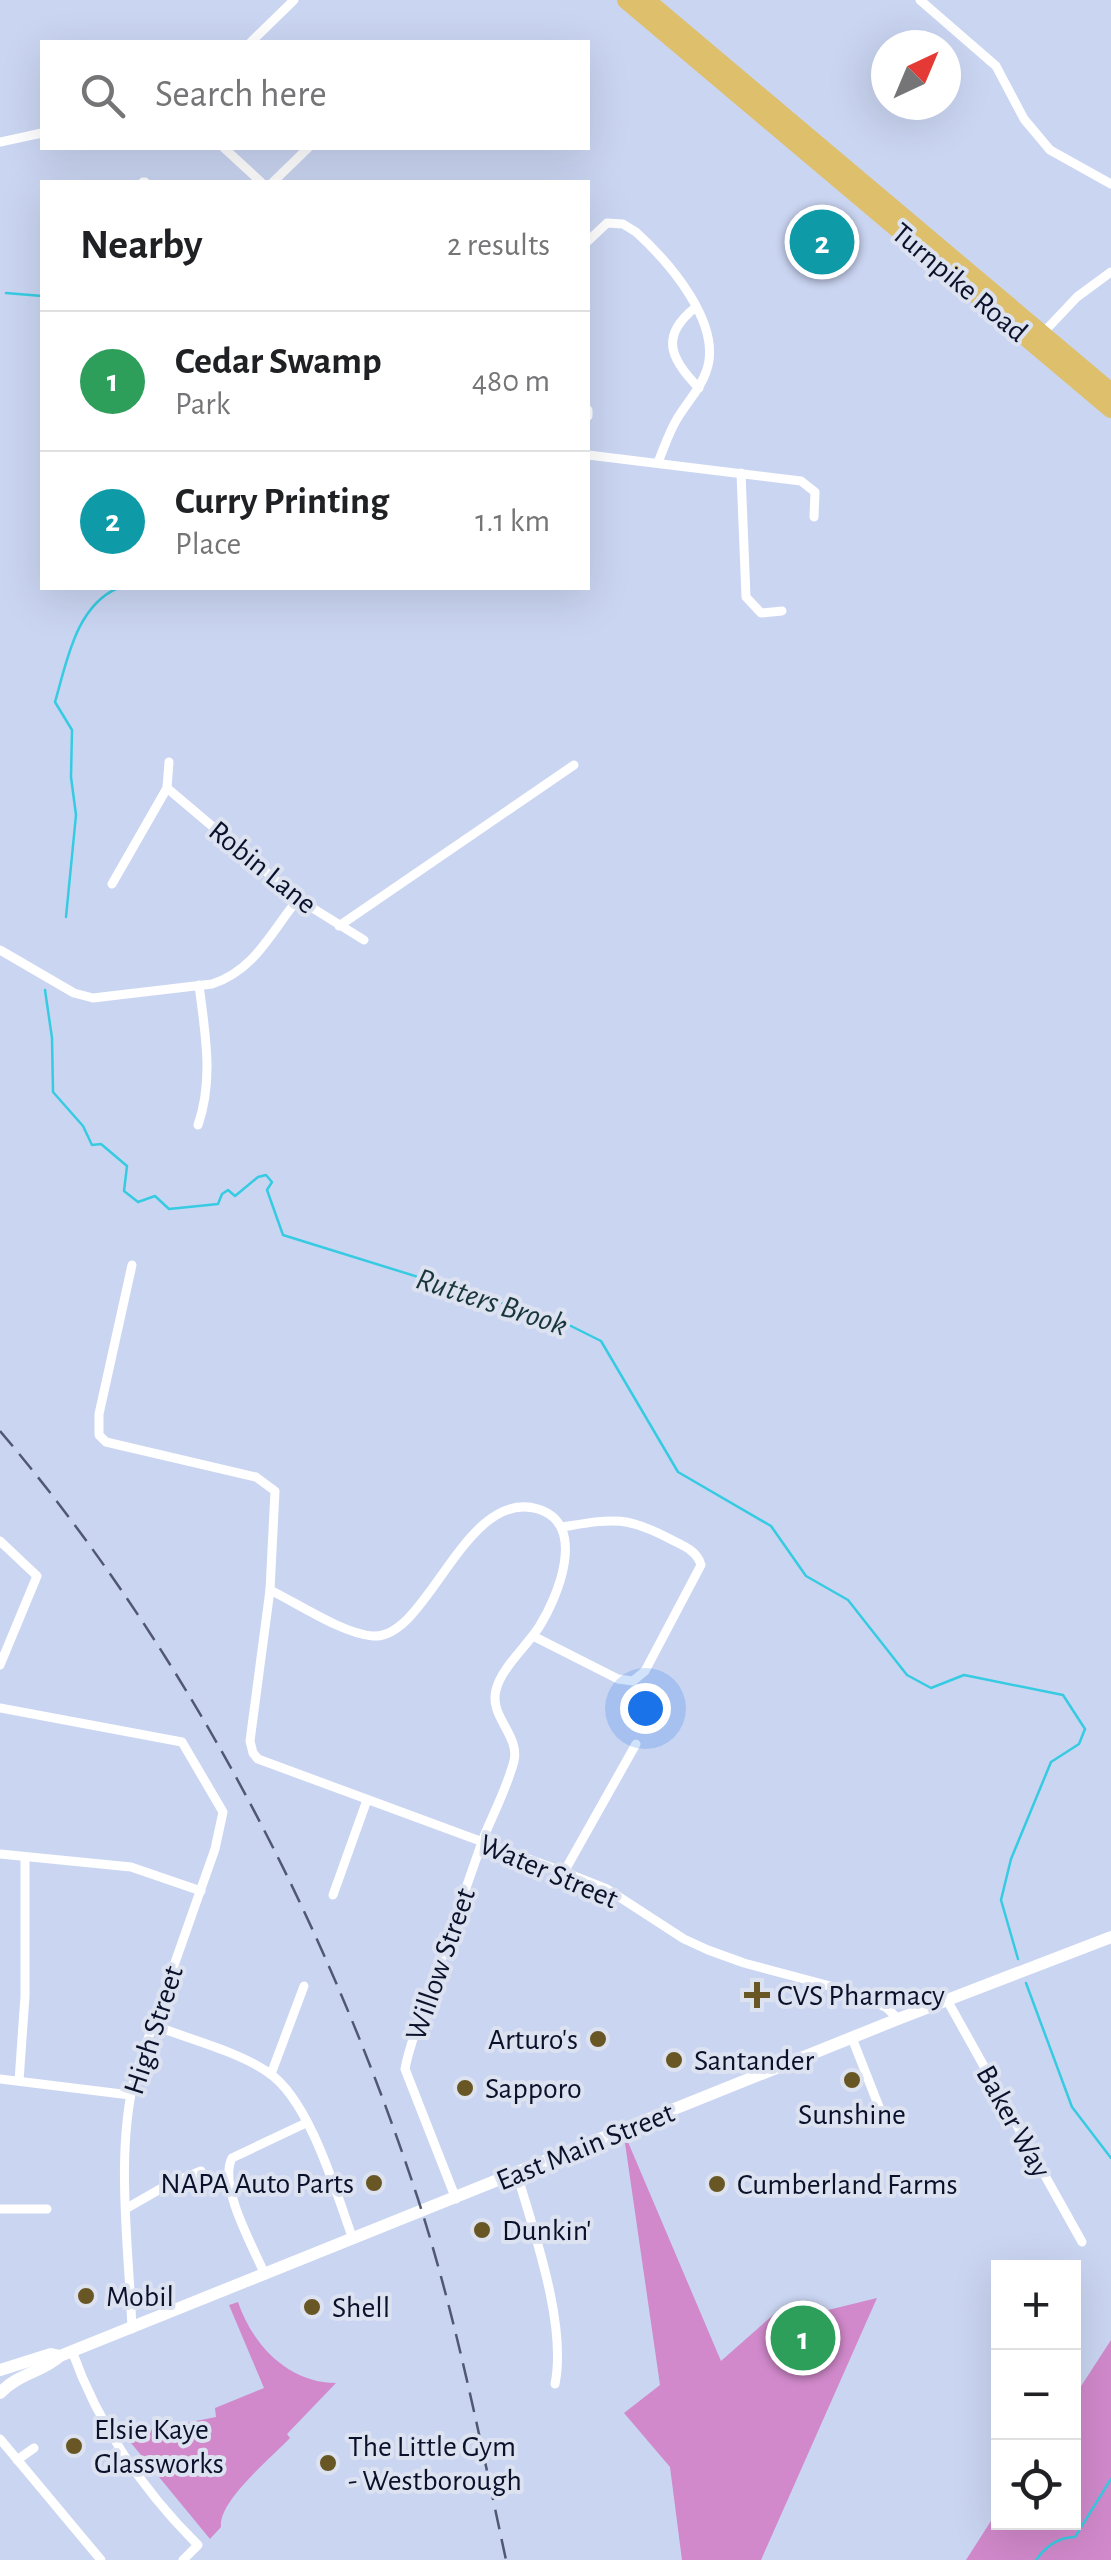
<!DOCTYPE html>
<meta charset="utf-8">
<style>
:root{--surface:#fff;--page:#f2f2f2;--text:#202124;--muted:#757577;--line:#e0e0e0;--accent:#1a73e8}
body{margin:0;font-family:"Alegreya Sans",sans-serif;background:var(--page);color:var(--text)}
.controls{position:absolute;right:30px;bottom:30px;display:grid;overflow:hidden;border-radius:0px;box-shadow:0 10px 40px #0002}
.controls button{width:90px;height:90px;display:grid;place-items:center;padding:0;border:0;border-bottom:2px solid var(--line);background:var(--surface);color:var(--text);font:50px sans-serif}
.compass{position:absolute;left:871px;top:30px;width:90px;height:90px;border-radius:50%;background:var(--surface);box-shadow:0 10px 40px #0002;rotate:44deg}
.you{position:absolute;left:645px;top:1708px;width:35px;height:35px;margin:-25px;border:8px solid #fff;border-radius:50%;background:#1a73e8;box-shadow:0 0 0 15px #1a73e833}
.badge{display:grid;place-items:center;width:65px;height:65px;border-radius:50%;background:var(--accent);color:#fff;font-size:32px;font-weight:700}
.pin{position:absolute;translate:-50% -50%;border:5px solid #fff;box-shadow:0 2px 10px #0006}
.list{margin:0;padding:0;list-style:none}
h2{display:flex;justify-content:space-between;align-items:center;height:130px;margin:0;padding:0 40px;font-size:42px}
h2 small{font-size:32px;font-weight:400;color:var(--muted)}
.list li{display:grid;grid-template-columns:65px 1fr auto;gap:30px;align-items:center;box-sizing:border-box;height:140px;padding:0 40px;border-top:2px solid var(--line)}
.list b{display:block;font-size:38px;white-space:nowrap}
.list p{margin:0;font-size:32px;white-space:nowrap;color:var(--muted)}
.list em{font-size:32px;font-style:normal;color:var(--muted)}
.icon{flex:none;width:55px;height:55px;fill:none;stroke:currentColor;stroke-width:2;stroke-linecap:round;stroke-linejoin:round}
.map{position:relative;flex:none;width:1111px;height:2560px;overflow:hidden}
.search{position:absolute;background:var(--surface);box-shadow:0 10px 40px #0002;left:40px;top:40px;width:550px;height:110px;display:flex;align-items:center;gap:25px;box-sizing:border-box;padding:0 35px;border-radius:0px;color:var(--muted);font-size:38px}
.panel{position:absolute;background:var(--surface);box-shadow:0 10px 40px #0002;left:40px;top:180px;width:550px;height:410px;border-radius:0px}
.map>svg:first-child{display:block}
.green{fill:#d189cb}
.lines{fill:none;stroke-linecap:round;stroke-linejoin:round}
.stream{stroke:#37cbe1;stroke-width:2.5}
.street{stroke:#fff;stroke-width:9}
.secondary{stroke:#fff;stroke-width:12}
.highway{stroke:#ddbf6c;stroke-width:18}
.rail{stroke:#505872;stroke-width:2.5;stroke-dasharray:20 10;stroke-linecap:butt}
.poi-dot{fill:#685624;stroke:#dde2f1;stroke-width:4}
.labels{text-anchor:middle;stroke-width:8;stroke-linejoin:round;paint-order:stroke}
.street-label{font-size:30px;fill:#0a112a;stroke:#dde2f1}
.poi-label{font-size:30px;fill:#0a112a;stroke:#dde2f1;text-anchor:start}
.water-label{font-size:32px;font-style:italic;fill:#19363b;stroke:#dde2f1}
</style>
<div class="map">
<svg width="1111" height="2560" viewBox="0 0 1111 2560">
<rect width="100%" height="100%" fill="#cad5f2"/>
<g class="green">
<polygon points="628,2142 721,2361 773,2315 824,2311 877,2298 761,2560 682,2560 670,2467 624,2413 660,2385 625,2143"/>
<path d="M238,2302C252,2344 288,2383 336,2383L287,2434L290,2438C272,2457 218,2501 221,2527L210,2539L122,2432L137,2422L140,2432L216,2417L215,2408L264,2388L229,2305Z"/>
<polygon points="1111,2340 1111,2560 966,2560 998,2510 998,2522 1074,2522 1074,2397"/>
</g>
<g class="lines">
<g class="stream">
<polyline points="6,293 42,296"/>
<path d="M66,917L76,815L71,777L72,730L55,702C67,661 76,606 118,588"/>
<polyline points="45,990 52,1038 53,1092 83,1126 92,1145 101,1144 127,1166 124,1191 138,1202 155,1196 169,1209 218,1204 222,1194 228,1190 235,1196 258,1177 266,1175 272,1182 267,1190 283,1235 563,1322 601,1341 678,1472 771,1526 806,1576 848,1600 907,1675 931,1688 964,1675 1063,1695 1085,1729 1079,1744 1051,1762 1011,1859 1001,1900 1018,1959"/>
<polyline points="1026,1983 1072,2107 1111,2158"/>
<path d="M1036,2560C1046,2546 1058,2537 1075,2537L1111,2479"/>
</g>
<g class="street">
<polyline points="920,0 996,66 1024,119 1050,150 1111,184"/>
<polyline points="251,42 294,0"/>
<polyline points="0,142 42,133"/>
<polyline points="224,148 261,182"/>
<polyline points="143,182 145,182"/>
<polyline points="273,182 308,148"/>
<path d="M588,241L607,223L623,224L636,232C669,262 724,325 706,372C700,390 686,403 677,419C669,432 664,448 658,462"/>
<path d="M696,307C660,335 669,358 699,388"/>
<polyline points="1042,334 1077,297 1111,272"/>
<polyline points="588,416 588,410"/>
<polyline points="588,455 801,481 815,492 814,517"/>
<polyline points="741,473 746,597 761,613 782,611"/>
<polyline points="167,788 298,899 364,940"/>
<polyline points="112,884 167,788 169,762"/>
<polyline points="339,926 574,765"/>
<path d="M0,950L74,993L93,998L212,984C255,970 271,932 298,899"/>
<path d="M198,1125C214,1079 205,1033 199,985"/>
<polyline points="132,1265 99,1414 99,1435 106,1442 256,1477 275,1491 270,1590 250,1741 253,1753 258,1759 564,1872 607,1889 684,1939 708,1950 744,1963 849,1991 887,2008 898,2019"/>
<polyline points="0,1541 37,1576 0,1665"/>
<path d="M270,1590C297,1603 343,1634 373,1636C428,1640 464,1487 538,1509C588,1524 558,1597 539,1627C526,1647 502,1667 496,1690C489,1717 520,1735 514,1761C507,1788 493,1814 483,1839C466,1887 450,1935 433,1983C424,2011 410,2040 405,2069L456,2199"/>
<path d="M533,1636L618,1679L633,1681L645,1671L701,1565C697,1551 684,1546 672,1540C625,1515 612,1519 562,1527"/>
<path d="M0,1708L182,1742L223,1812L215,1849L135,2076C115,2153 129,2249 132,2329"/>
<polyline points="0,1854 131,1867 201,1891"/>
<polyline points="564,1872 636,1744"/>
<polyline points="333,1895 367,1800"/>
<polyline points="947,2000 1082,2242"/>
<path d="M153,2025C188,2039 238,2051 269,2073C310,2101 336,2193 353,2239"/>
<polyline points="852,2038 883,2117"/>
<polyline points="271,2074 304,1986"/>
<polyline points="0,2079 130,2095"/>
<polyline points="19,2081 25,1996 25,1857"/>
<path d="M517,2174C534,2232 567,2325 555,2384"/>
<polyline points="127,2208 169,2184 201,2171"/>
<polyline points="0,2209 47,2209"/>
<path d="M265,2275C253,2246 218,2186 232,2158L306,2123"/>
<path d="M72,2351C98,2424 143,2491 198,2545L183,2560"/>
<polyline points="0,2439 101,2560"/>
<polyline points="17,2460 34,2448"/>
</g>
<g class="secondary">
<polyline points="0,2370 51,2354 60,2356"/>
<path d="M0,2393C19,2373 43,2372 60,2356L898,2019L1111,1937"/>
</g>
<g class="highway">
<polyline points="626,0 1111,409"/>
<polyline points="646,0 1111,392"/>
</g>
<path class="rail" d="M0,1431C189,1654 327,1923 418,2199C456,2317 480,2439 506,2560"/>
</g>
<g class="poi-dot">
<path d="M752 1980h10v10h10v10h-10v10h-10v-10h-10v-10h10z"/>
<circle cx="598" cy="2039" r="10"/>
<circle cx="674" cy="2060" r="10"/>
<circle cx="852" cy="2080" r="10"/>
<circle cx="465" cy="2088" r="10"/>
<circle cx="374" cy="2183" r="10"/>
<circle cx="717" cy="2184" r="10"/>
<circle cx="482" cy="2230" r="10"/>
<circle cx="86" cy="2296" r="10"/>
<circle cx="312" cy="2307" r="10"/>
<circle cx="74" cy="2446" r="10"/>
<circle cx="328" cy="2463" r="10"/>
</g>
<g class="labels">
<g class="street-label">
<text transform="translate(960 282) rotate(40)" y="10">Turnpike Road</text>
<text transform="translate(263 867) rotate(39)" y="10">Robin Lane</text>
<text transform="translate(549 1871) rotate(23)" y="10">Water Street</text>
<text transform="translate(440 1964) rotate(-71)" y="10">Willow Street</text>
<text transform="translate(153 2030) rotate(-72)" y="10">High Street</text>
<text transform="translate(1014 2121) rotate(61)" y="10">Baker Way</text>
<text transform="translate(585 2146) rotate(-22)" y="10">East Main Street</text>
</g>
<g class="poi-label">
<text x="777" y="2005">CVS Pharmacy</text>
<text x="578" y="2049" text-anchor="end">Arturo's</text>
<text x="694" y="2070">Santander</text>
<text x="485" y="2098">Sapporo</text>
<text x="852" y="2124" text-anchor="middle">Sunshine</text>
<text x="354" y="2193" text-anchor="end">NAPA Auto Parts</text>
<text x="737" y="2194">Cumberland Farms</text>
<text x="502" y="2240">Dunkin'</text>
<text x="106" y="2306">Mobil</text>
<text x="332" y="2317">Shell</text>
<text x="94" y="2439">Elsie Kaye<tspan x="94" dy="34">Glassworks</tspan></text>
<text x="348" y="2456">The Little Gym<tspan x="348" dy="34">- Westborough</tspan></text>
</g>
<g class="water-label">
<text transform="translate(492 1301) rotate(18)" y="11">Rutters Brook</text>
</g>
</g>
</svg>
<div class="controls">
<button>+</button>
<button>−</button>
<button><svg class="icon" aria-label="locate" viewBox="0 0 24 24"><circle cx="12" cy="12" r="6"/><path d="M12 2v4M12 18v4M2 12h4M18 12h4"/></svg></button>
</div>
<svg class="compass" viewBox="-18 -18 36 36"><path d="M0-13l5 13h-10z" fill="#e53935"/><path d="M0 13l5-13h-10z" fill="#757577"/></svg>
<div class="you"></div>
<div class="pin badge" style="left:803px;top:2338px;background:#2e9e5b">1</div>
<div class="pin badge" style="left:822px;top:242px;background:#0f9aa8">2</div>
<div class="search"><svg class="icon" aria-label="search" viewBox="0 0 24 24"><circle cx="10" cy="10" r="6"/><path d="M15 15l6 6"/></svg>Search here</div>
<section class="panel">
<h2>Nearby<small>2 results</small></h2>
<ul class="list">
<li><span class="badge" style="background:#2e9e5b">1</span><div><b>Cedar Swamp</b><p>Park</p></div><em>480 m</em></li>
<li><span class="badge" style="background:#0f9aa8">2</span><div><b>Curry Printing</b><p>Place</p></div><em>1.1 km</em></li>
</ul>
</section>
</div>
